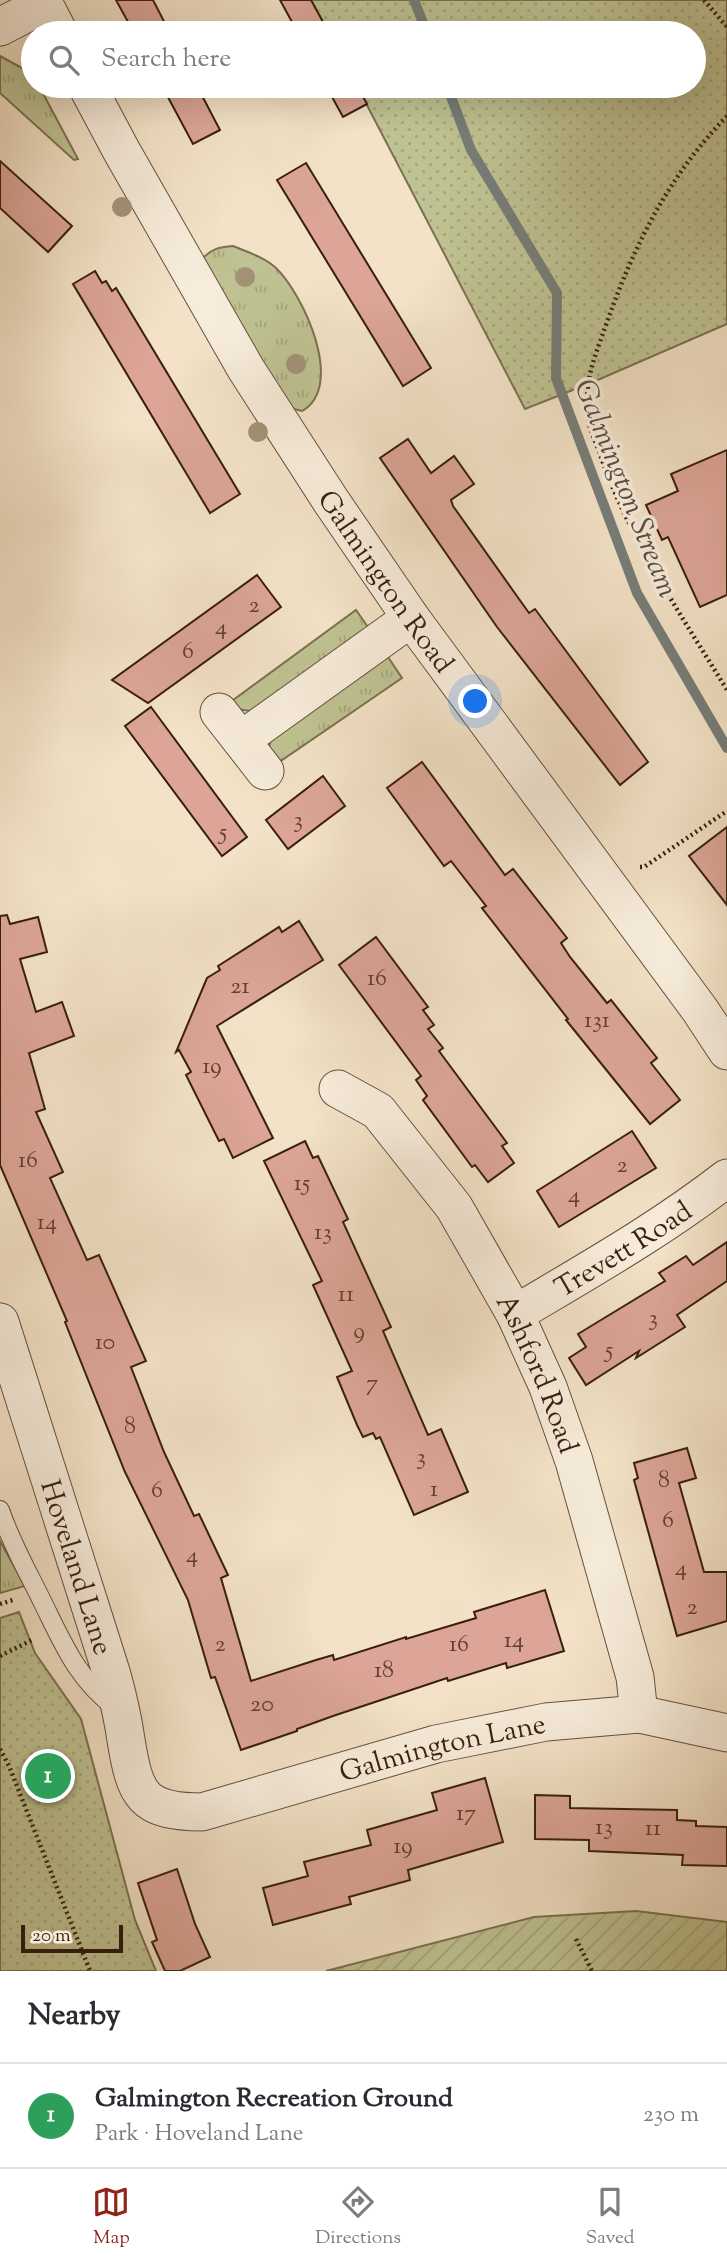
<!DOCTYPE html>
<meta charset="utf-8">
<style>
:root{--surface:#fff;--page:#f7f7f7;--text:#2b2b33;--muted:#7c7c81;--line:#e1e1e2;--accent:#8f2418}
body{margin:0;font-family:"Sorts Mill Goudy",serif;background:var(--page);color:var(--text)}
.scale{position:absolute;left:21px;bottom:18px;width:102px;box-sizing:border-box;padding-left:7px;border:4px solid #391f0e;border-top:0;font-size:19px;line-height:24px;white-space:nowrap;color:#391f0e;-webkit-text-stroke:5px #f7ecdb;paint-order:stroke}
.you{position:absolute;left:476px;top:702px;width:24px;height:24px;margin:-18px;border:5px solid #fff;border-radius:50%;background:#1a73e8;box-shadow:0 0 0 10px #1a73e833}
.badge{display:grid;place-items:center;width:46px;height:46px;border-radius:50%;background:var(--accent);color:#fff;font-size:23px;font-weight:700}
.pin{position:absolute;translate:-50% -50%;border:4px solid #fff;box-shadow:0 2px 7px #0006}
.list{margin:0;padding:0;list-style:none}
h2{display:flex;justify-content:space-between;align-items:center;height:91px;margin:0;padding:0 28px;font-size:30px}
h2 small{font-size:23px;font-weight:400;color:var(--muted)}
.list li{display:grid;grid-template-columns:46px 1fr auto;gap:21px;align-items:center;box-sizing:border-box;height:105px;padding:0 28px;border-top:2px solid var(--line)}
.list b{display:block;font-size:26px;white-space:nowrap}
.list p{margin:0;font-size:23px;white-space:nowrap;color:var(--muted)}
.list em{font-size:23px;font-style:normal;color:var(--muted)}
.icon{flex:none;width:38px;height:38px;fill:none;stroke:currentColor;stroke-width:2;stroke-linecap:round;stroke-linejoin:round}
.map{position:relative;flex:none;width:727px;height:1971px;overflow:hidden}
.search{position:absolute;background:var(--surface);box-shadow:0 7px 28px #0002;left:21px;right:21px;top:21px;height:77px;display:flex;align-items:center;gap:18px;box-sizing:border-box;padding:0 24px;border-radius:38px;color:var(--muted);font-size:26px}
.sheet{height:196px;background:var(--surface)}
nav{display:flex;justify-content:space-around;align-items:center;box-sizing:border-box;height:98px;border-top:2px solid var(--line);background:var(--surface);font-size:19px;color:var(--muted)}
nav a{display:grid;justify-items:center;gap:4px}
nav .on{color:var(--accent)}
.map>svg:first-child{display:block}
.grass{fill:url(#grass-tufts);stroke:#7c7050;stroke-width:2}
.park{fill:url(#park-dots);stroke:#7c7050;stroke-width:2}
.garden{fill:url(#garden-furrows);stroke:#7c7050;stroke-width:2}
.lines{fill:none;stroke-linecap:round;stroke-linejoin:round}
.stream{stroke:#767d78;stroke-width:10}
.building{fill:#dca597;stroke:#391f0e;stroke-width:2}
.lane-casing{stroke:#68503c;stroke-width:20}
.street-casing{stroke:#68503c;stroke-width:39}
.path{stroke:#391f0e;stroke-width:4.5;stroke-dasharray:2 3.5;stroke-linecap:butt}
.lane{stroke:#f7ecdb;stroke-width:18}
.street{stroke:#f7ecdb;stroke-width:37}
.tree{fill:#a39277}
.labels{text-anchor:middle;stroke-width:7;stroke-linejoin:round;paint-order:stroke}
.number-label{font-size:24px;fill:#624030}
.street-label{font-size:28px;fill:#391f0e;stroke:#f7ecdb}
.water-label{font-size:30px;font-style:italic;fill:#584e43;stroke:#f7ecdb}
</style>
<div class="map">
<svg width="727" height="1971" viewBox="0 0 727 1971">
<defs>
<pattern id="grass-tufts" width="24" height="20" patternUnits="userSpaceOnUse" patternTransform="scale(1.75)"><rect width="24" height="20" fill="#bfc292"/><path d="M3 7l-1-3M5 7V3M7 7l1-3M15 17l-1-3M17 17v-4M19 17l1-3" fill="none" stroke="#a5a67d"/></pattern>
<pattern id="park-dots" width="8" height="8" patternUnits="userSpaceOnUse" patternTransform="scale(1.75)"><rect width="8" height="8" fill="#bfc292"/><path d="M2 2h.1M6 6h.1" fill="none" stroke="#a5a67d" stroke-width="1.8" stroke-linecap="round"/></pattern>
<pattern id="garden-furrows" width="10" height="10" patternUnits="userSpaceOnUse" patternTransform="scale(1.75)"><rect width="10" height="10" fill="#bfc292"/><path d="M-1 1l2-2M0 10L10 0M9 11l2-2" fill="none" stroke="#a5a67d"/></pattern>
</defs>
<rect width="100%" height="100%" fill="#f3e2c7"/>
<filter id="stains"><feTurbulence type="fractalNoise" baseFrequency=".00286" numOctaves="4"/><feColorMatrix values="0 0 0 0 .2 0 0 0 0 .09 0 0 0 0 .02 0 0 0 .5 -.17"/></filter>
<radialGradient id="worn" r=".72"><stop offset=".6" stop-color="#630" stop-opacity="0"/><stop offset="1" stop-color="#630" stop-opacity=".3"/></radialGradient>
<g class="grass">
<polygon points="0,56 33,74 33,86 39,86 78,159 74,160 0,93"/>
<path d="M233,246C247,252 264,257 276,268C303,294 346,386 302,411L294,409L285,402L202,259C211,249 219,247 233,246Z"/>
<polygon points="356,610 370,630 258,712 236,709 229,703"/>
<polygon points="384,651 402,678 272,767 267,755 271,739"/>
<polygon points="0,1541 25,1586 0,1593"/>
</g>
<g class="park">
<polygon points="311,0 727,0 727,324 593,382 525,409 357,86 694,86 694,33 329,33"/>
<polygon points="19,1612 35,1653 81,1719 135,1920 156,1971 0,1971 0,1618"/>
</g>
<polygon class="garden" points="636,1911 727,1922 727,1971 326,1971 534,1917"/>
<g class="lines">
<g class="stream">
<polyline points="414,0 427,33"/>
<polyline points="447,86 471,150 557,293 556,378 637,593 727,748"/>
</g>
</g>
<g class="building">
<polygon points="116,0 153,0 170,33 134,33"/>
<polygon points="280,0 311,0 329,33 298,33"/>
<polygon points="162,86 197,86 220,130 193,144"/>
<polygon points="326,86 357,86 367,104 343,117"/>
<polygon points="0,161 72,226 48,252 0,208"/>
<polygon points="306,163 431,368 403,386 277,180"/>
<polygon points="95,271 102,283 106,281 112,291 116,288 240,494 210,513 73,284"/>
<polygon points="408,439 431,473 454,456 474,484 451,500 453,506 529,613 535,609 648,762 620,785 497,627 380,458"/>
<polygon points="727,450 727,595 700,607 668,537 662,540 646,505 678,491 671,474"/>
<polygon points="257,575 281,607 148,703 112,680"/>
<polygon points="151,707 247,837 222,856 125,726"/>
<polygon points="422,762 505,875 513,869 567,938 561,943 570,957 607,1003 611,1000 657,1058 651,1063 680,1100 650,1124 566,1020 568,1019 482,908 486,906 451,861 444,866 387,788"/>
<polygon points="323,776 345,806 288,849 266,820"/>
<polygon points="727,827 727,905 689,856"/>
<polygon points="7,915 10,924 38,917 47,952 20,959 36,1012 62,1002 74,1036 29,1053 45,1109 36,1112 63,1172 50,1178 87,1260 99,1255 146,1361 131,1367 164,1452 194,1516 199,1514 228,1575 221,1578 251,1681 316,1660 333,1655 334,1660 406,1637 406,1639 476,1618 474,1612 545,1590 564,1651 507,1668 506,1663 448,1681 447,1678 333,1716 297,1729 297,1731 241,1750 215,1677 211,1678 188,1600 125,1472 65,1322 67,1321 0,1165 0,916"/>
<polygon points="299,921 323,960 217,1026 273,1138 233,1158 224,1139 219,1141 186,1075 191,1072 179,1050 176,1052 207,978 220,970 218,966 279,927 282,932"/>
<polygon points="376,937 428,1007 423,1010 434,1025 428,1029 443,1048 439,1051 507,1143 502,1146 514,1163 488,1182 475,1165 472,1167 423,1100 427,1096 416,1080 421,1076 339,965"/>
<polygon points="632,1131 656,1168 559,1227 537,1191"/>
<polygon points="305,1141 313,1158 318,1156 348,1219 343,1222 391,1327 383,1331 428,1435 441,1429 468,1492 414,1515 380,1437 376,1439 373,1433 363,1437 357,1425 337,1377 352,1371 313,1285 322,1281 264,1161"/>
<polygon points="727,1242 727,1281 677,1315 685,1327 636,1358 639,1351 586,1385 569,1358 586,1347 578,1334 665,1281 659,1273 686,1256 693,1265"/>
<polygon points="687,1448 696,1478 679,1483 704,1572 727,1572 727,1621 677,1636 634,1480 638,1478 634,1463"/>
<polygon points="485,1778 503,1842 408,1870 410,1880 349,1897 351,1904 273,1925 263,1888 308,1876 304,1862 371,1845 367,1830 437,1810 432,1793"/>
<polygon points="535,1795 570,1796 570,1808 677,1810 677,1820 696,1821 696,1826 727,1827 727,1866 682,1865 683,1855 589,1851 589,1840 535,1839"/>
<polygon points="177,1869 195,1924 210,1957 180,1971 165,1971 152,1942 157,1940 138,1883"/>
</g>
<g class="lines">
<g class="lane-casing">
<path id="lane" d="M0,1510C11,1543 28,1572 43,1603C63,1644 78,1680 116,1708"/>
</g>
<g class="street-casing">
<g id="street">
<polyline points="42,0 59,33"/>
<polyline points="0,27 44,4"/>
<path id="s1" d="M87,86L121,150L246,369L331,501L411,618L700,1010L727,1051"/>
<polyline points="219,712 265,771"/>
<polyline points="241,740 411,618"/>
<path id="s2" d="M338,1089L378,1111L454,1207L515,1314L548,1387L574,1461L635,1677L639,1714"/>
<path id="s3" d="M515,1314C587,1271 660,1230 727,1178"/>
<path id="s4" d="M0,1322L112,1675C118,1697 123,1718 126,1740C135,1795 142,1812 202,1812L436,1744L546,1722L639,1714L727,1733"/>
</g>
</g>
<g class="path">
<polyline points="704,0 727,27"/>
<polyline points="46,86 51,95"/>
<path d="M727,116C668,177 634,245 606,325C594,359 584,380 588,417C589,430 597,444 601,457C630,540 681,615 727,690"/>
<polyline points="640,867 644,867 727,811"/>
<polyline points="0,1604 13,1600"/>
<polyline points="0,1656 32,1640"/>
<polyline points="0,1749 9,1766 90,1971"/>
<polyline points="576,1939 592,1971"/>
</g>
<use href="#lane" class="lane"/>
<use href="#street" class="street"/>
</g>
<g class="tree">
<circle cx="122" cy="207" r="10"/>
<circle cx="245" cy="277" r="10"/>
<circle cx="296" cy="364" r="10"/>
<circle cx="258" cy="432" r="10"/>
</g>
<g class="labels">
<g class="number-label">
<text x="254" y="612">2</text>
<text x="221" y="634">4</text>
<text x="188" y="658">6</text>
<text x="298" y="827">3</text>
<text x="223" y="839">5</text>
<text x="377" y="985">16</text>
<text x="240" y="993">21</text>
<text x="597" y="1027">131</text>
<text x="212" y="1073">19</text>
<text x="28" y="1167">16</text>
<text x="622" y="1172">2</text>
<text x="302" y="1190">15</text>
<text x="574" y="1202">4</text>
<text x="47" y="1229">14</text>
<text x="323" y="1239">13</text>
<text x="346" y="1301">11</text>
<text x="653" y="1325">3</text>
<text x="359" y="1338">9</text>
<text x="105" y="1349">10</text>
<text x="609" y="1357">5</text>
<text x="372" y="1390">7</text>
<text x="130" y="1433">8</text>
<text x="421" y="1464">3</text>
<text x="664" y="1487">8</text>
<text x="434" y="1496">1</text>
<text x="157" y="1497">6</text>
<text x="668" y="1527">6</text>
<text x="192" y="1562">4</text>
<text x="681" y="1575">4</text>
<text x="692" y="1614">2</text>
<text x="514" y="1647">14</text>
<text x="220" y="1651">2</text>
<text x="459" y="1651">16</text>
<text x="384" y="1677">18</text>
<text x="262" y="1711">20</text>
<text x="466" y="1820">17</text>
<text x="604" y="1834">13</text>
<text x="653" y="1835">11</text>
<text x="403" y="1853">19</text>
</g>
<g class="street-label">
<text dy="10" stroke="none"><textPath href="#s1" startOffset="579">Galmington Road</textPath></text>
<text dy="10" stroke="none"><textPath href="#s3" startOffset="126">Trevett Road</textPath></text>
<text dy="10" stroke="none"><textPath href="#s2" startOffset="355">Ashford Road</textPath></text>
<text dy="10" stroke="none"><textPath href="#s4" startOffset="257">Hoveland Lane</textPath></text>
<text dy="10" stroke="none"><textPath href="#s4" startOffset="807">Galmington Lane</textPath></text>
</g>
<g class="water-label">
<text transform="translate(627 488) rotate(68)" y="10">Galmington Stream</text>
</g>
</g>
<rect width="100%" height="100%" filter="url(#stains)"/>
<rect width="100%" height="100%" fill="url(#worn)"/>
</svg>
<div class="scale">20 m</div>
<div class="you"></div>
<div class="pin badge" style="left:48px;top:1776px;background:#2e9e5b">1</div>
<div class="search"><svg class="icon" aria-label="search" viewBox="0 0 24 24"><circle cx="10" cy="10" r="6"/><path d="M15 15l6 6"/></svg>Search here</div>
</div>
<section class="sheet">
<h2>Nearby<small></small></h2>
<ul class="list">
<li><span class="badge" style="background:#2e9e5b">1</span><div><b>Galmington Recreation Ground</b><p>Park · Hoveland Lane</p></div><em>230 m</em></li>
</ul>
</section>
<nav>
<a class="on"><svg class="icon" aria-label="map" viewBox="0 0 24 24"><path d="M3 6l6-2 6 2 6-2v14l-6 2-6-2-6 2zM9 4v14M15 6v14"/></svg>Map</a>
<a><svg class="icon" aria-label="directions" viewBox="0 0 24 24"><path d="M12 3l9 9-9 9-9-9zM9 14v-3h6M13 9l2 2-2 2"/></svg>Directions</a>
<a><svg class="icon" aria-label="saved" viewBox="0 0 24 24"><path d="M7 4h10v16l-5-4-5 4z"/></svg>Saved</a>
</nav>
